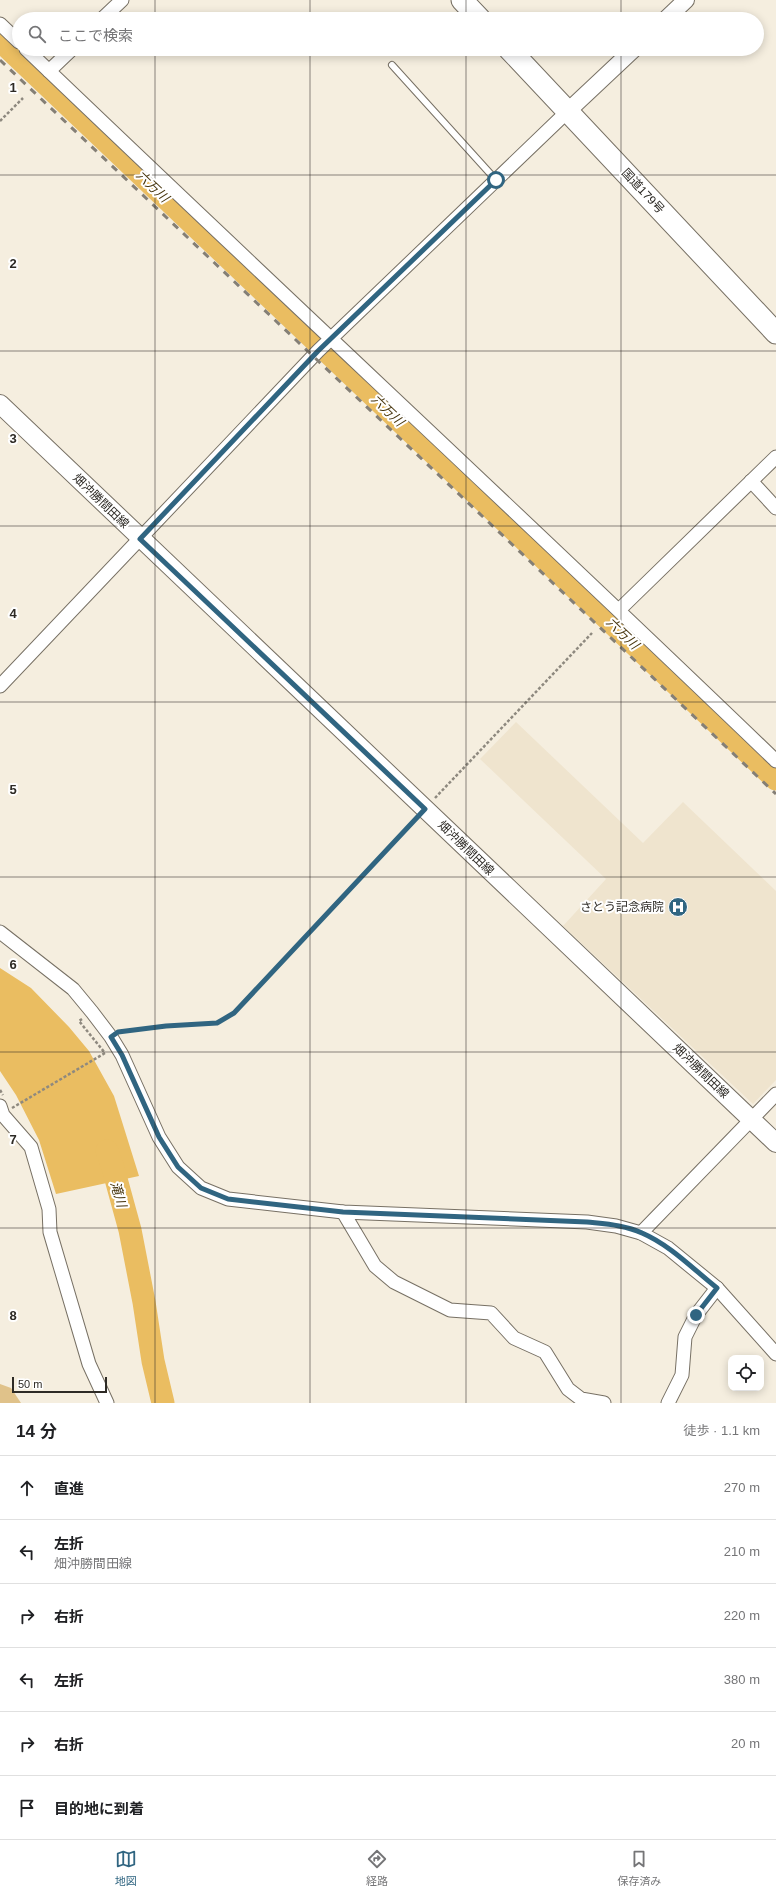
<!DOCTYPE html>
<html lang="ja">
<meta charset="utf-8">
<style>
:root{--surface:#fff;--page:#f6f6f6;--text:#202124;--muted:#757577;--line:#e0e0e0;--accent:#306581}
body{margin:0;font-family:Helvetica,"Noto Sans JP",sans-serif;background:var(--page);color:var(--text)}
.controls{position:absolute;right:12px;bottom:12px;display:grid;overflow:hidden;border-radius:8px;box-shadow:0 2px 10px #0003}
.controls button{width:36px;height:36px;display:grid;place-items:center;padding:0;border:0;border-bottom:1px solid var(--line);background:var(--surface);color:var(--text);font:20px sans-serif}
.scale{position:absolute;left:12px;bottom:10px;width:95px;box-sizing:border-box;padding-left:4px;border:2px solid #2d2a25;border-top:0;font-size:11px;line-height:14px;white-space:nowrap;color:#2d2a25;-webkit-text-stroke:3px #fff;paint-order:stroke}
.stop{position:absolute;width:12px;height:12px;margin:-9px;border:3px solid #306581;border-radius:50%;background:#fff}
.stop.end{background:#306581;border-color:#fff;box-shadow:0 1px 4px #0008}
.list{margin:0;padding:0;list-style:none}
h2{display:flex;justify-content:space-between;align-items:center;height:52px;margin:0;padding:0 16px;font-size:17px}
h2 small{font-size:13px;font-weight:400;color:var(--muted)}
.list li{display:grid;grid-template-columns:26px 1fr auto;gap:12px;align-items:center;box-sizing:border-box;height:64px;padding:0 16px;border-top:1px solid var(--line)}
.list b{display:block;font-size:15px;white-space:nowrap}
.list p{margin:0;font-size:13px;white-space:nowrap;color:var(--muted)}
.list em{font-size:13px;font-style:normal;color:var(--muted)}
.icon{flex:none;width:22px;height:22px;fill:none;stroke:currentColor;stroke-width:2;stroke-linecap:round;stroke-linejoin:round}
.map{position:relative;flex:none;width:776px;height:1403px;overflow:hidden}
.search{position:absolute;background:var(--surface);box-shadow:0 2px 10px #0003;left:12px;right:12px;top:12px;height:44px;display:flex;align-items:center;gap:10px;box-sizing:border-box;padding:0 14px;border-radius:22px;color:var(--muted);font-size:15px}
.sheet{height:436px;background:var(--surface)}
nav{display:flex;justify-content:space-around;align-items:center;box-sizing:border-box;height:56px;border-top:1px solid var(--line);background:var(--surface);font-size:11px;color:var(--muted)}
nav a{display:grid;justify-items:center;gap:2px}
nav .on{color:var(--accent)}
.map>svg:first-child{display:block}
.built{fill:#efe4ce}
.green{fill:#e0c28a}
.water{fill:#eabd61}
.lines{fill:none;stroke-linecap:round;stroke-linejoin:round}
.river{stroke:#eabd61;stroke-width:23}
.service-casing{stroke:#777064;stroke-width:8}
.minor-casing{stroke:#777064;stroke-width:15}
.tertiary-casing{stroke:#777064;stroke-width:18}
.secondary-casing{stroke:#777064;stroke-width:20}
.trunk-casing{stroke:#777064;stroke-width:23}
.path{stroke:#8e897f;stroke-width:2.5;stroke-dasharray:3 2;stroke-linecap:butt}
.service{stroke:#fff;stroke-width:6}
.minor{stroke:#fff;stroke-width:13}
.tertiary{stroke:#fff;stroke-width:16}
.secondary{stroke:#fff;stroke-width:18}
.trunk{stroke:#fff;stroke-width:21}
.rail{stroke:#847f76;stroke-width:3;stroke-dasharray:7 7;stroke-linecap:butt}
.route{stroke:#306581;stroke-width:5}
.grid{fill:none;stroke:#2d2a25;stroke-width:1;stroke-opacity:0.55}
.labels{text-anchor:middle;stroke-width:4;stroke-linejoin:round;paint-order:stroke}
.street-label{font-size:12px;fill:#2d2a25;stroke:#fff}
.poi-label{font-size:12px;fill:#2d2a25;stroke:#fff;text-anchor:end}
.water-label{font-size:13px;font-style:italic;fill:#47350d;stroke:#fff}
.grid-label{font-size:13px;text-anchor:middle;font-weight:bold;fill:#2d2a25;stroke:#fff;stroke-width:4;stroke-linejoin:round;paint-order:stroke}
</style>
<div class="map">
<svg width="776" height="1403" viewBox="0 0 776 1403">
<rect width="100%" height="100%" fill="#f5eedf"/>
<polygon class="built" points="516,722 643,843 683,802 776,891 776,1080 753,1104 563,926 606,879 480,759"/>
<polygon class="green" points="0,1384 11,1388 21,1403 0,1403"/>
<polygon class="water" points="0,968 31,988 69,1027 89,1051 114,1096 139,1176 56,1194 39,1140 16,1095 0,1071"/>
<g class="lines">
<g class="river">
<polyline points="0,40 776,779"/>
<polyline points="107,1151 113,1168 130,1230 144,1302 153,1361 163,1403"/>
</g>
<g class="service-casing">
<polyline id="service" points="392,65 496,180"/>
</g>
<g class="minor-casing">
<g id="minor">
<polyline points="102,19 122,0"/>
<polyline points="0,24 19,42"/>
<path d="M26,49C275,288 528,522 776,761"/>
<polyline points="49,71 72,49"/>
<polyline points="751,481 776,508"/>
<polyline points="619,610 776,457"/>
<polyline points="0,686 318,351 568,111"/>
<polyline points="0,932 73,989 92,1012 111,1037 122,1055 159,1137 178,1167 201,1188 228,1199 343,1212 587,1222 616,1226 641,1233 668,1248 717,1288 776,1354"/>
<polyline points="0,1106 3,1115 31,1147 49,1209 50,1232 89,1364 107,1403"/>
<polyline points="343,1212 375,1266 394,1282 450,1310 491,1313 514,1338 545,1352 568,1389 581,1399 604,1403"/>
<polyline points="641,1233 776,1094"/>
<polyline points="668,1403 682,1375 685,1337 696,1315 717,1288"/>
</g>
</g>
<g class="tertiary-casing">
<g id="tertiary">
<polyline points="666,19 686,0"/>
<polyline points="568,111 634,49"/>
</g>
</g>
<g class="secondary-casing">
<polyline id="secondary" points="0,404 776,1143"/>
</g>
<g class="trunk-casing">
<g id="trunk">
<polyline points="462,0 480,19"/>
<polyline points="509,49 776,333"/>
</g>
</g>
<g class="path">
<polyline points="0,121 23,98"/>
<polyline points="435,798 592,633"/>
<polyline points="122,1032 166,1026 217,1023 234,1013 415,819"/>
<polyline points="0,1090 3,1095"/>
<polyline points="12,1108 105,1053 79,1021 82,1019"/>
</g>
<use href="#service" class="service"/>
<use href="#minor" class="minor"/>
<use href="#tertiary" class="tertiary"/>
<use href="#secondary" class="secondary"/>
<use href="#trunk" class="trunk"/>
<polyline class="rail" points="0,60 776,794"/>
</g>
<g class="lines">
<path class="route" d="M496,180L318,351L140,539L425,809L234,1013L217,1023L166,1026L118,1032L111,1037L122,1055L159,1137L178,1167L201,1188L228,1199L343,1212L587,1222C605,1224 625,1225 642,1233C670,1245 693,1269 717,1288L696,1315"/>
</g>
<path class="grid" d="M155,0V19M310,0V19M466,0V19M621,0V19M155,49V1403M310,49V1403M466,49V1403M621,49V1403M0,175H776M0,351H776M0,526H776M0,702H776M0,877H776M0,1052H776M0,1228H776"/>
<defs>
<g id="hospital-disc" transform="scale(1)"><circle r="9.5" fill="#306581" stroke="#fff"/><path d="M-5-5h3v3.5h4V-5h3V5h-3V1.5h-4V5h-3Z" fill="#fff"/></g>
</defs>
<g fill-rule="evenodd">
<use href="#hospital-disc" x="678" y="907"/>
</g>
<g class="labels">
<g class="street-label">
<text transform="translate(643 191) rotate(47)" y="4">国道179号</text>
<text transform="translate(101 501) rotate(44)" y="4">畑沖勝間田線</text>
<text transform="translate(466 848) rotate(44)" y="4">畑沖勝間田線</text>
<text transform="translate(701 1071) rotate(44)" y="4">畑沖勝間田線</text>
</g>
<g class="poi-label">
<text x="664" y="911">さとう記念病院</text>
</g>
<g class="water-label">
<text transform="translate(153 186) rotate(44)" y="5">六万川</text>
<text transform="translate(388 410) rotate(44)" y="5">六万川</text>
<text transform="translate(623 633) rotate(44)" y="5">六万川</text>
<text transform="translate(119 1194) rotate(74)" y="5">滝川</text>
</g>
</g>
<g class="grid-label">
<text x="13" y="92">1</text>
<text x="13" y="268">2</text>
<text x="13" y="443">3</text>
<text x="13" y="618">4</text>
<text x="13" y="794">5</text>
<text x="13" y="969">6</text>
<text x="13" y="1144">7</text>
<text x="13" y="1320">8</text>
</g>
</svg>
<div class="controls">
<button><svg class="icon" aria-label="locate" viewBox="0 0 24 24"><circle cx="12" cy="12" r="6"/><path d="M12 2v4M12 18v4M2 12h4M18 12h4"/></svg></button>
</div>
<div class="scale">50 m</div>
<div class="stop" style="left:496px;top:180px"></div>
<div class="stop end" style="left:696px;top:1315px"></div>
<div class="search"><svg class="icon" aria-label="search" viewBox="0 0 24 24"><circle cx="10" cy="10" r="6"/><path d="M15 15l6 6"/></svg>ここで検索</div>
</div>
<section class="sheet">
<h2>14 分<small>徒歩 · 1.1 km</small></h2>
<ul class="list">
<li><svg class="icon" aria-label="ahead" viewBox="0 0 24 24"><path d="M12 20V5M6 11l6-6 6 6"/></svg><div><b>直進</b></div><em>270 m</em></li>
<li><svg class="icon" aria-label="left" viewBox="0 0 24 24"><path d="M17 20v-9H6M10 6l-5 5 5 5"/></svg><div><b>左折</b><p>畑沖勝間田線</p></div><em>210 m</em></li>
<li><svg class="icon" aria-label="right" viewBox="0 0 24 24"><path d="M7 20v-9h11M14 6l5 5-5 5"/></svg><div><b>右折</b></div><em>220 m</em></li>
<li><svg class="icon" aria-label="left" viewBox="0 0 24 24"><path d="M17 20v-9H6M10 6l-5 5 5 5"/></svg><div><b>左折</b></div><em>380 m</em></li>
<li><svg class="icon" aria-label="right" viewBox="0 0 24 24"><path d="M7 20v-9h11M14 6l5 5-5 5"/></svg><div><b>右折</b></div><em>20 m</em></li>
<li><svg class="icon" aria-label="arrive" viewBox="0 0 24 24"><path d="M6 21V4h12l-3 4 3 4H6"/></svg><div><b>目的地に到着</b></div></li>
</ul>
</section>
<nav>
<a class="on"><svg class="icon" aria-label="map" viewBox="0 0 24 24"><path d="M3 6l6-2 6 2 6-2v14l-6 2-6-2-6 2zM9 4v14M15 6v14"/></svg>地図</a>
<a><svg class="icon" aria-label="directions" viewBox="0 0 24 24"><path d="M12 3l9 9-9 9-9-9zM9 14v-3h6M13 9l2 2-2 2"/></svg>経路</a>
<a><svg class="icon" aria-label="saved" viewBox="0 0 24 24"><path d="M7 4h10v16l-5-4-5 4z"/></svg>保存済み</a>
</nav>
